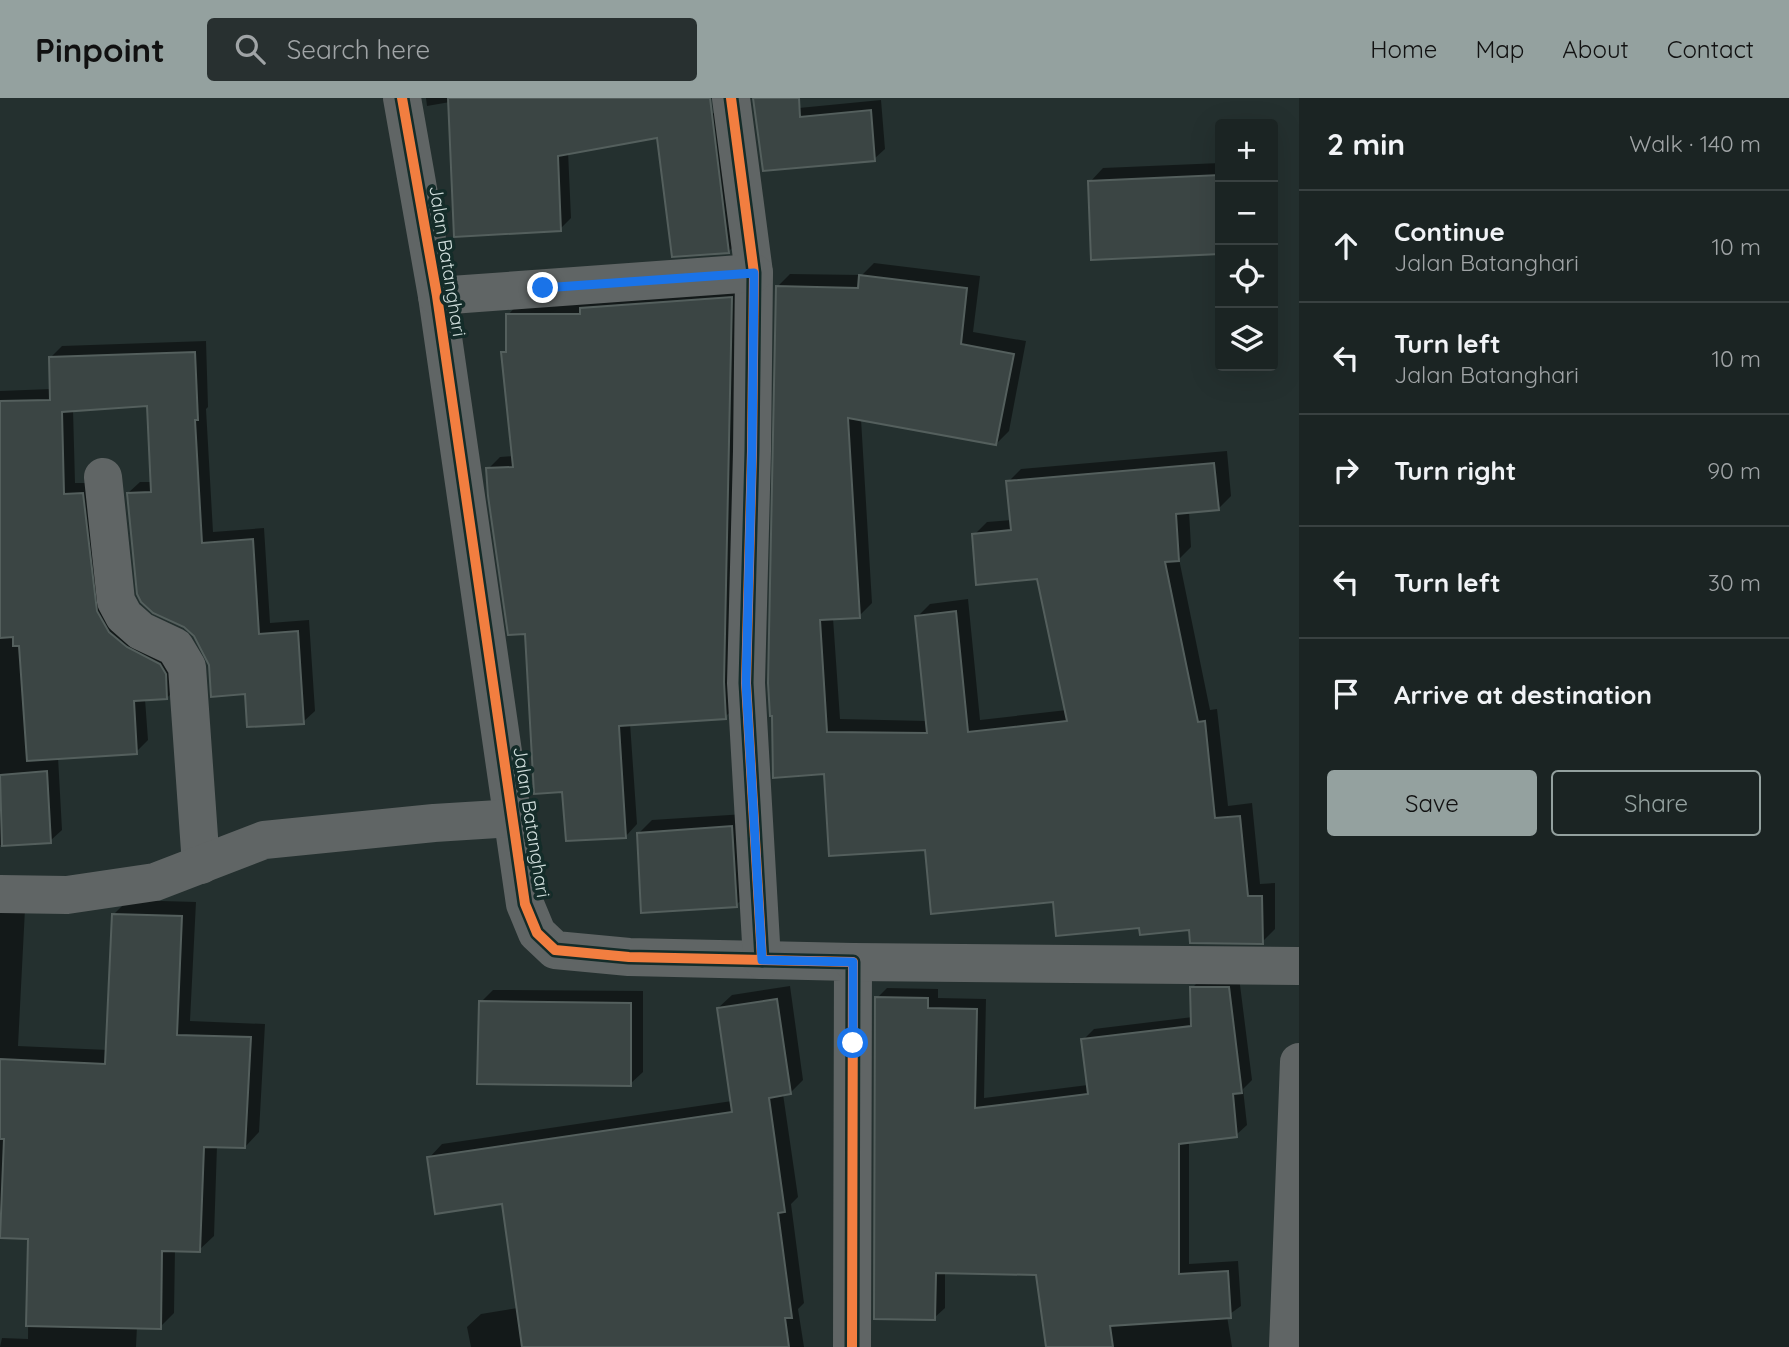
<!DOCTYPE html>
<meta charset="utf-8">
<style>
:root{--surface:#1b2423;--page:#283030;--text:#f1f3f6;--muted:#a0a4a6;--line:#394141;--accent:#94a19f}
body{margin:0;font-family:Quicksand,sans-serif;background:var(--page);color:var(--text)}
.controls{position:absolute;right:21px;top:21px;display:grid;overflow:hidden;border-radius:7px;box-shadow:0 7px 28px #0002}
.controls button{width:63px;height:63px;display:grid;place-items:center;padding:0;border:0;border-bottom:2px solid var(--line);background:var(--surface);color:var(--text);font:35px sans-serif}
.stop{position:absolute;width:21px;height:21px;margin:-16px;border:5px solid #1a73e8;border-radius:50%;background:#fff}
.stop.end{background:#1a73e8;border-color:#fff;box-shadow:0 2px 7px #0008}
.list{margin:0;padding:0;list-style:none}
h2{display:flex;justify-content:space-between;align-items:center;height:91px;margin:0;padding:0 28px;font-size:30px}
h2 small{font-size:23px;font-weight:400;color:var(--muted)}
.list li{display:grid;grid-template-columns:46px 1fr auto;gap:21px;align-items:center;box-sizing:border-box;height:112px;padding:0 28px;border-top:2px solid var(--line)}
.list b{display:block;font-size:26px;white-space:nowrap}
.list p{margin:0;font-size:23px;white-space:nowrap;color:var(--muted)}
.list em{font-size:23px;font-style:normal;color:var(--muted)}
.actions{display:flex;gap:14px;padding:21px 28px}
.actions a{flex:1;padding:16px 0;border:2px solid var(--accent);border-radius:7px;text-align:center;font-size:24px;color:var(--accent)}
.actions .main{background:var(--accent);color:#111}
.icon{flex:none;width:38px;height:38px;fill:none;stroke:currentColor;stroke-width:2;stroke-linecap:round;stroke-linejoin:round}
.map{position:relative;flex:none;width:1299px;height:1249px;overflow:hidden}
header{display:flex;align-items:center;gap:42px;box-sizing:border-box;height:98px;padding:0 35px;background:var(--accent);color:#111}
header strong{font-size:33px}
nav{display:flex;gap:38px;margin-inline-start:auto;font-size:24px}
.search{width:490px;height:63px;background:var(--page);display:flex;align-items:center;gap:18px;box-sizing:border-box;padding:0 24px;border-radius:7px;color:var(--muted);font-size:26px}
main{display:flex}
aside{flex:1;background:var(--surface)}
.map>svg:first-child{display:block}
.shadow{fill:#0007}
.building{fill:#3b4544;stroke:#545f5d;stroke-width:2}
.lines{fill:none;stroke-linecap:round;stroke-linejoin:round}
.minor{stroke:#606565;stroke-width:38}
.cycleway-casing{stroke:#142c29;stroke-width:15}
.cycleway{stroke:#f27e40;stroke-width:10}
.route{stroke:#1a73e8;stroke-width:9}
.labels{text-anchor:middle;stroke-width:7;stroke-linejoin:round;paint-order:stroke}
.street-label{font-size:19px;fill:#d0dedc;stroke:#142c29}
</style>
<header>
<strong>Pinpoint</strong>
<div class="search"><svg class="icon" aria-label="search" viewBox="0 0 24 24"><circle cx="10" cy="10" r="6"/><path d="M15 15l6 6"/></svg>Search here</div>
<nav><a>Home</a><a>Map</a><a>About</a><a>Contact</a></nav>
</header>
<main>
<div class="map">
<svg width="1299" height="1249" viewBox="0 0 1299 1249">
<rect width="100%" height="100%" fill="#24302f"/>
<g class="shadow">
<polygon points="426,0 537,0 567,31 571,120 560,131 450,4 427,8"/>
<polygon points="881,2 885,51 874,61 768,13"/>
<polygon points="725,14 742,140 729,153 671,19"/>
<polygon points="1220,65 1220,154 1093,160 1090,84 1103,70"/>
<polygon points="874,165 980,178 973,234 1026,243 1009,333 996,346 861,321 872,505 859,518 833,520 840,621 927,623 917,519 930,506 968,501 980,622 1067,612 1038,479 974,437 987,424 1012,422 1008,384 1021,371 1227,353 1231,398 1218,411 1189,413 1191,449 1179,461 1210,612 1217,611 1228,708 1252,705 1260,786 1275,785 1275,831 1262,844 1191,830 1141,828 1054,802 926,751 826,674 777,189 790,176 862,177"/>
<polygon points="743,188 737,607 725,619 630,625 637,726 626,738 526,534 488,371 500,359 513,358 503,255 507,250 508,217 519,205"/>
<polygon points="206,243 208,309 206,311 213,434 264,430 270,525 309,522 315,613 303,624 247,595 210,566 128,395 140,384 153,384 149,306 73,311 75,385 94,385 107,501 171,555 178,588 167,600 145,601 148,642 136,654 58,659 62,732 50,743 0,747 0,293 51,291 50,260 62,248"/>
<polygon points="745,716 750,794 736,807 638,736 652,722"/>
<polygon points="128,802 196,804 190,923 265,926 259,1034 245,1049 217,1048 214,1138 199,1152 175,1152 174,1215 160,1229 137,1228 136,1249 0,1249 2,1240 28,1241 29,1140 0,1139 0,810 25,811 18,948 108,952 114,816"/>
<polygon points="1203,879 1239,879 1252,982 1243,991 1247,1027 1236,1037 1189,1043 1189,1166 1238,1163 1241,1208 1227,1218 1232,1249 1047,1249 1038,1175 945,1174 945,1210 934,1220 877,900 887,890 938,891 938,900 986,901 984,1000 1088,987 1083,942 1094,931 1193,919 1192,890"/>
<polygon points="790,888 803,982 790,995 783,996 798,1099 791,1106 804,1205 798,1211 804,1249 471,1249 467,1229 481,1216 518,1210 503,1104 429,1060 442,1046 732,1003 718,910 732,897"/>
<polygon points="493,892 643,893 643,974 630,986 481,904"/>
</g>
<g class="building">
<polygon points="448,0 710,0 729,155 672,159 657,40 558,58 561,133 454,139"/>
<polygon points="753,0 799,0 800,19 871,12 875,63 763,73"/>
<polygon points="1220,77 1220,156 1091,162 1088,83"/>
<polygon points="859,177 967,190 961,246 1014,256 996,347 848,320 860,520 820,522 827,634 927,635 915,518 956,513 968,634 1067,623 1037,481 976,487 972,436 1011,432 1006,383 1214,365 1219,412 1176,416 1179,463 1165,464 1198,624 1205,623 1215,720 1240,718 1248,798 1262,798 1263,846 1190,845 1189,832 1140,837 1139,830 1056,838 1053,804 931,816 925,752 829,758 824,676 773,680 772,618 770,618 768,585 776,188 858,190"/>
<polygon points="732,199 724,584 726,621 619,628 626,740 566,743 562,694 534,696 525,536 508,537 488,398 486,370 513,369 501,254 506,254 506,216 580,216 580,210"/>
<polygon points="195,254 198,322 195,322 202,445 253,441 259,536 298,533 304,626 247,629 245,596 211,599 209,567 194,538 184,529 153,515 141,504 137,496 127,395 151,394 147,308 62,314 64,396 83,395 97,513 109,534 127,549 160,566 166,576 167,601 134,603 137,656 27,663 19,548 13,548 13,539 0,540 0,303 50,302 49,259"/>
<polygon points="47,673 51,745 2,748 0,677"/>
<polygon points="732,728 737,809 641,815 637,735"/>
<polygon points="112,816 182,818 177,937 251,939 245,1050 204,1049 200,1154 162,1153 161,1231 26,1228 28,1141 0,1140 4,1041 0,1041 0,961 105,966"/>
<polygon points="1190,889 1229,889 1242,995 1233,996 1237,1039 1179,1046 1179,1176 1228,1173 1231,1220 1110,1228 1113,1249 1046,1249 1036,1177 936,1175 935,1222 874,1221 875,899 928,900 928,910 977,911 975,1010 1088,996 1081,941 1191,928"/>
<polygon points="777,901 791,996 769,1000 785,1114 778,1115 792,1220 785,1220 789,1249 522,1249 502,1106 435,1116 427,1059 732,1014 717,910"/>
<polygon points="479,903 631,905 631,988 477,986"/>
</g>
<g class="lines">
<g class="minor">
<polyline points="402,0 437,198 525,806 537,835 555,852 629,859 853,864 852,1249"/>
<polyline points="731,0 754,175 752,353 746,585 762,862"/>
<polyline points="437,198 754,175"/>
<polyline points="103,379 116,503 124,518 141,533 175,549 187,569 201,767"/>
<polyline points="0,796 67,797 155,784 264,742 434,725 513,720"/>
<polyline points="853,864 1299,868"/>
<polyline points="1288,1249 1299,964"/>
</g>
<g class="cycleway-casing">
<g id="cycleway">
<polyline points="402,0 437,198 525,806 537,835 555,852 629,859 853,864 852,1249"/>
<polyline points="731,0 754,175 752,353 746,585 762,862"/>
</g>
</g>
<use href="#cycleway" class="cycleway"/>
</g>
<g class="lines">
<polyline class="route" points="543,190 754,175 752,353 746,585 762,862 853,864 853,945"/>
</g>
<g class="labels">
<g class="street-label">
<text transform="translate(448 163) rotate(81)" y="7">Jalan Batanghari</text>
<text transform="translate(532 724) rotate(81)" y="7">Jalan Batanghari</text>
</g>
</g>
</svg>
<div class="controls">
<button>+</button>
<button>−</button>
<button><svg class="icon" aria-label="locate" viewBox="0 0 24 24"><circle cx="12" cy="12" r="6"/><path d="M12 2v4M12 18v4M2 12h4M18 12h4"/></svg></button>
<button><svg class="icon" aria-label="layers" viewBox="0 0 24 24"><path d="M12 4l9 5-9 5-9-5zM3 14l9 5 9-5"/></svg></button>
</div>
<div class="stop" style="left:853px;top:945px"></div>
<div class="stop end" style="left:543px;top:190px"></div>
</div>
<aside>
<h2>2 min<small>Walk · 140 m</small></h2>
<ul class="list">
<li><svg class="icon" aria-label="ahead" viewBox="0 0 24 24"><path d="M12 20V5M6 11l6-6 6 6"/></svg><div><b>Continue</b><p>Jalan Batanghari</p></div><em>10 m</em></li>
<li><svg class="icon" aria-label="left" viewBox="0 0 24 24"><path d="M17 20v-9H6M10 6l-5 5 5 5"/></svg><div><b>Turn left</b><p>Jalan Batanghari</p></div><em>10 m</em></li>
<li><svg class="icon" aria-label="right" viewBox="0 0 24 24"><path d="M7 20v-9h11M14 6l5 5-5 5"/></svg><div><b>Turn right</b></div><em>90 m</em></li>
<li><svg class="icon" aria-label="left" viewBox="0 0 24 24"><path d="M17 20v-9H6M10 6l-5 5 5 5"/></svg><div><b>Turn left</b></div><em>30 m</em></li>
<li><svg class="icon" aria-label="arrive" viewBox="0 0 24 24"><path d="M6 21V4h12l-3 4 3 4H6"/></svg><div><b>Arrive at destination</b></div></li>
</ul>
<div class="actions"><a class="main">Save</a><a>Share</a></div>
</aside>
</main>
